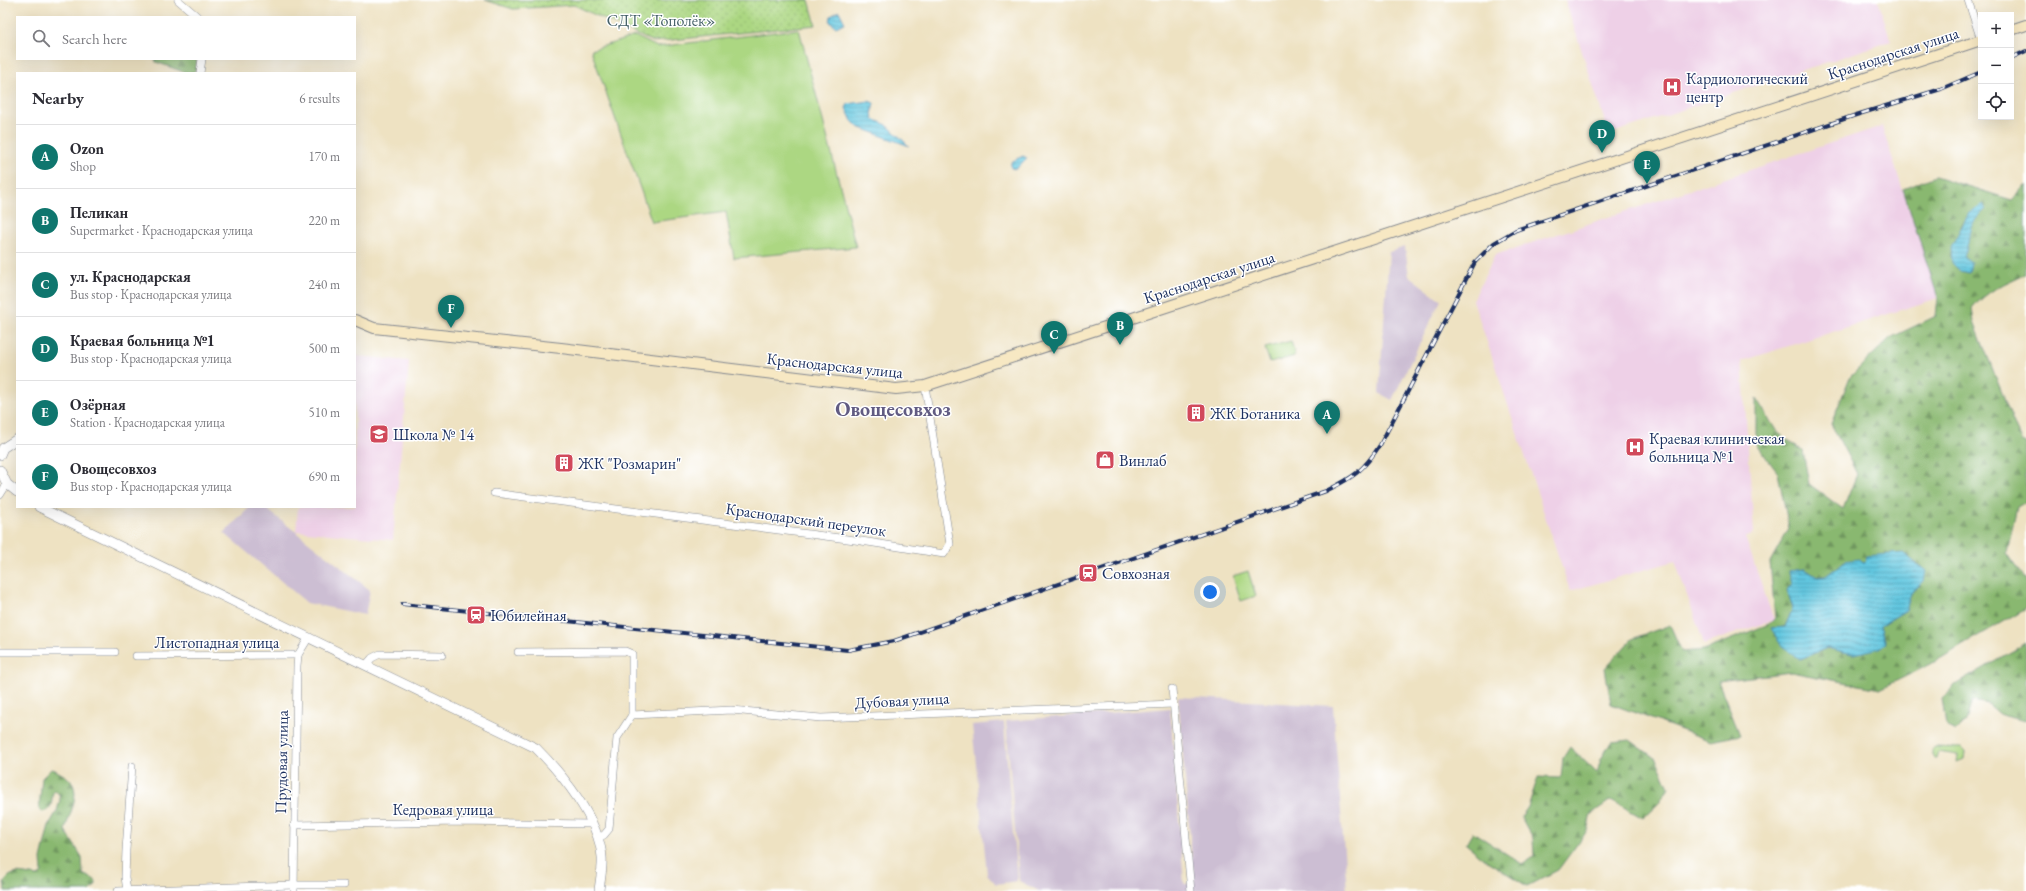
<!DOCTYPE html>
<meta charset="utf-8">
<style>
:root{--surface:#fff;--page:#f2f2f3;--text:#2b2b33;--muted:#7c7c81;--line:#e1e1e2;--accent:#0f766e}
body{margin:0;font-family:"EB Garamond",serif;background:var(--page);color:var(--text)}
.controls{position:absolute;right:12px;top:12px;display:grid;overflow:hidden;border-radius:0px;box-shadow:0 4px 16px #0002}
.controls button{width:36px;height:36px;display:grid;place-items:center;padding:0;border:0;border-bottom:1px solid var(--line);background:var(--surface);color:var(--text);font:20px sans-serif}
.you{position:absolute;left:1210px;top:592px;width:14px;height:14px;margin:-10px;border:3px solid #fff;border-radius:50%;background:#1a73e8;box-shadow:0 0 0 6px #1a73e833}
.badge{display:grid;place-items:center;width:26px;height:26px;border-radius:50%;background:var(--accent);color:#fff;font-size:13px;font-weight:700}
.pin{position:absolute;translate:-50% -33px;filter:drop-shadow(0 1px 2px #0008)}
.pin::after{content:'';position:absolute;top:21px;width:14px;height:12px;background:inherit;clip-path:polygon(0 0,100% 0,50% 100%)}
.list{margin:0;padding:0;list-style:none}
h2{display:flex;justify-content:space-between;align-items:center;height:52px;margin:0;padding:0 16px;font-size:17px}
h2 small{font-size:13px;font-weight:400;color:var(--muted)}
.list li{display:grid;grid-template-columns:26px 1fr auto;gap:12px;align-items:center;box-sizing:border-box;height:64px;padding:0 16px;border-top:1px solid var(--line)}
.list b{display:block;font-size:15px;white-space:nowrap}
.list p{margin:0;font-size:13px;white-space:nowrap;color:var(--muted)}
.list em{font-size:13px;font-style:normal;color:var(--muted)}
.icon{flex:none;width:22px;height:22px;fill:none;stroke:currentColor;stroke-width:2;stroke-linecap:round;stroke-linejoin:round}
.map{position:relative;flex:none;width:2026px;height:891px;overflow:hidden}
.search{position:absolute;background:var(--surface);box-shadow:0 4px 16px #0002;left:16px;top:16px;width:340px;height:44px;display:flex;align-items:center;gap:10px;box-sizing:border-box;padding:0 14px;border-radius:0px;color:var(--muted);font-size:15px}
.panel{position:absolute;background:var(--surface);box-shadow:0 4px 16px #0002;left:16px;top:72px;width:340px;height:436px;border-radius:0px}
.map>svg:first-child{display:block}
.built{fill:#eed0e7}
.industrial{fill:#ccbed3}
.grass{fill:#acd782;stroke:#648370}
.forest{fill:url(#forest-firs);stroke:#527467;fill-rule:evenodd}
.garden{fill:url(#garden-dots);stroke:#648370}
.water{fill:url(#water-rules);stroke:#3e7b9f}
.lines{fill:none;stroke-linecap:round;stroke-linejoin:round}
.minor-casing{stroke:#848890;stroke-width:8}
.tertiary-casing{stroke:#848890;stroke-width:10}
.secondary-casing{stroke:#848890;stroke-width:12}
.minor{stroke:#fff;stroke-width:7}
.tertiary{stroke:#fff;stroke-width:9}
.secondary{stroke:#f7e8c3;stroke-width:10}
.rail-casing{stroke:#1b2f5e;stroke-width:4}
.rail{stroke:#fff;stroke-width:2.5;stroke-dasharray:8;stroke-linecap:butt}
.labels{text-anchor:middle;stroke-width:3;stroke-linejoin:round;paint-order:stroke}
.park-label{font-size:16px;fill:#466169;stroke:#fff}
.street-label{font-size:16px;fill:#1b2f5e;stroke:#fff}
.poi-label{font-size:16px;fill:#1b2f5e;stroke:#fff;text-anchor:start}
.district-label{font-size:20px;font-weight:bold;fill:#615b82;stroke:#fff}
</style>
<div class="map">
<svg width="2026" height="891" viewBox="0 0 2026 891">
<defs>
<pattern id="forest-firs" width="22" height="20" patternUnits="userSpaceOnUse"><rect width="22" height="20" fill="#89b870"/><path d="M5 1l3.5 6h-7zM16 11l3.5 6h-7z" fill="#6f965f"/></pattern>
<pattern id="garden-dots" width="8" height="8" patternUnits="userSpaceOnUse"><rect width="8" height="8" fill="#acd782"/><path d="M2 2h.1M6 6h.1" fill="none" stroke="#93b973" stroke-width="1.8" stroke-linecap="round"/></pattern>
<pattern id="water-rules" width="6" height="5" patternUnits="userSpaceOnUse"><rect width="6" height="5" fill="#62c7e0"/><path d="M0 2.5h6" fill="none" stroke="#50a2b9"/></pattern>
</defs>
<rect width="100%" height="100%" fill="#fff"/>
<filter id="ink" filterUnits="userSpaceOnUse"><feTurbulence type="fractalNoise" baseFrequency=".025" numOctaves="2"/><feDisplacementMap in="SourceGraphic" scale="8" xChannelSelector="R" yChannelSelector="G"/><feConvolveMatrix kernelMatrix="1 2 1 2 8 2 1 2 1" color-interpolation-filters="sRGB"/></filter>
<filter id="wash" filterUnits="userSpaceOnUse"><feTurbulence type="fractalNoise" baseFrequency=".012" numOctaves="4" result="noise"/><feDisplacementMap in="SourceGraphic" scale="16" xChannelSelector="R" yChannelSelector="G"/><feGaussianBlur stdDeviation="0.9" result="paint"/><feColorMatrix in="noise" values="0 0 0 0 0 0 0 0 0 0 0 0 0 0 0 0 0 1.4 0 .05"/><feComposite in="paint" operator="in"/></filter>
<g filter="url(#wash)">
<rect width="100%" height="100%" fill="#eee2c2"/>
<g class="built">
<polygon points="1565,0 1878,0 1891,41 1609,134"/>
<polygon points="1882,126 1938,298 1742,361 1754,533 1745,537 1774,620 1704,644 1675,561 1570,591 1473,300 1495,255"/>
<polygon points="355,356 409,361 393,540 296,531 298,507 355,507"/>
</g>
<g class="industrial">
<polygon points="1405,247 1409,276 1441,300 1392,400 1379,393 1389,252"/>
<polygon points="250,507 264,507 370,590 365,615 307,603 224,533"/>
<polygon points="1178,697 1333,706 1347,891 1039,891 1019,881 1006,721 1170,708 1184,884 1194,883"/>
<polygon points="1004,722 1017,881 996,884 987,874 972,725"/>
</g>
<g class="grass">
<polygon points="799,29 856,247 734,258 726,212 652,222 591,50 635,36 657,47"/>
<polygon points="1291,341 1295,356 1270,363 1265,348"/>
<polygon points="1248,571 1256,596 1241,601 1233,576"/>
<polygon points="1935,747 1961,748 1965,752 1964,759 1957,762 1958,755 1938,752 1936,759 1934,759 1932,755 1932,749"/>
</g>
<g class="forest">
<polygon points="155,59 197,59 196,70 192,73 187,73 156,62"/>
<path d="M1935,176L2012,200L2026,184V274C2006,282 1985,292 1972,309L1974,322L2021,441L2026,443V502L2017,507L2007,553L2026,580V608L1931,664L1880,689L1791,672L1718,681L1740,735L1711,741L1611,704L1605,668L1632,639L1670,625L1682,652L1704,650L1769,624L1775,618L1770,562L1789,528L1778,473L1756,444V398L1777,432L1803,451L1809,484L1843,509L1857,474L1831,424L1850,377L1890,338L1936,316L1938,298L1903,189ZM1845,561L1924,581L1911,593L1906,610L1880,626L1886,643L1853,654L1827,648L1800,659L1771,628L1785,627L1793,608L1787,590L1792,584L1789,571L1805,569L1817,577L1826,576Z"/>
<polygon points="2026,643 2026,721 2001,715 1988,704 1972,701 1966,721 1955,732 1946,726 1942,699 1955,685"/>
<polygon points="1630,740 1656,759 1669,787 1658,804 1643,818 1611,800 1591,814 1587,831 1558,870 1527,886 1487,861 1466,844 1473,832 1522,864 1534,856 1533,839 1521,817 1528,807 1538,777 1561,778 1563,758 1570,747 1597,773 1601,759 1611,742"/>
<path d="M51,769C55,769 58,772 62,774C86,786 70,811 65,830L82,857L83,874C91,879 104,879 90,891H5L4,882C13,868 24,875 38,876L42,873L41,859L49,825L57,811L60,800L59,794L54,790C50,798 55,810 42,812L39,808L42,778Z"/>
</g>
<polygon class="garden" points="485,0 809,0 816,25 653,42 574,5 513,9"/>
<g class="water">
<polygon points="839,11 845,23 836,27 830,22 831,16"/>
<polygon points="869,101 874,103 872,113 873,119 887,125 909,146 858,127 852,121 846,108 848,104"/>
<polygon points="1023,156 1027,158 1016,169 1011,168 1011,162"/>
<path d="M1983,204L1986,209C1963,230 1973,232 1964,257L1971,262L1969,273L1960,271L1952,263L1951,247L1969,213Z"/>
<polygon points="1903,553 1926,571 1924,581 1911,593 1906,610 1880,626 1886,643 1881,648 1853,654 1827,648 1800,659 1782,647 1771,628 1785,627 1793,608 1787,590 1792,584 1789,571 1805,569 1817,577 1826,576 1845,561 1859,559 1864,564 1867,556"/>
</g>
</g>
<g filter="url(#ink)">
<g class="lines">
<g class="minor-casing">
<g id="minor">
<polyline points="178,0 198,17"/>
<polyline points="1968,0 1981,40"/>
<polyline points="200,73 202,59"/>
<polyline points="494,493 855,540 944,554 950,544 925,386"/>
<polyline points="0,495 7,484"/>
<polyline points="0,652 115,652"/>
<polyline points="518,652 625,651 632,654 632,715 617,738 609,829 604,835 598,838"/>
<polyline points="136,656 298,655"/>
<polyline points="366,665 372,658 380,654 442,655"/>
<polyline points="1172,689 1191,891"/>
<polyline points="632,715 731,710 821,718 1173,704"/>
<polyline points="294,825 458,822 592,824"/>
<polyline points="118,891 294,885 344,885"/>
<polyline points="127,891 125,877 126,850 132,766"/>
<polyline points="294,891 297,666 298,655 309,637"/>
</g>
</g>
<g class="tertiary-casing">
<g id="tertiary">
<polyline points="0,455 3,448 17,439"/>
<polyline points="0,470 7,484 17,492"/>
<path d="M39,507L536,748C562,774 599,819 602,857C603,868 600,880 599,891"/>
</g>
</g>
<g class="secondary-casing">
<g id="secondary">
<polyline points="2011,30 2026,25"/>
<polyline points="355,320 374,328 561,348 896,389 925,386 1981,40"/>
</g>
</g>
<use href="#minor" class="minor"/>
<use href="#tertiary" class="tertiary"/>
<use href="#secondary" class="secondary"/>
<g class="rail-casing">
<g id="rail">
<polyline points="2011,58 2026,51"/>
<path d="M402,604L848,650L894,641L1326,491C1354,477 1363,471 1380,445L1475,262L1494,243L1516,230L1856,115L1941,89L1981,72"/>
</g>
</g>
<use href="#rail" class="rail"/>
</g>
</g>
<defs>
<g id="hospital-square" transform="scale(1)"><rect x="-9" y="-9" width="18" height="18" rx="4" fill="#d1495b" stroke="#fff"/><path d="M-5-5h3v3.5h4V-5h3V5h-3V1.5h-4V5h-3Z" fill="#fff"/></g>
<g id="building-square" transform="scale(1)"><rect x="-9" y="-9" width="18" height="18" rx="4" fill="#d1495b" stroke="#fff"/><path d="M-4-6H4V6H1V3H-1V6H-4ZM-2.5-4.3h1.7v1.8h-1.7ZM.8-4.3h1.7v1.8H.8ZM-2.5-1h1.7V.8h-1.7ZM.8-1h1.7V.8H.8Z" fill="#fff"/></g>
<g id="school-square" transform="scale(1)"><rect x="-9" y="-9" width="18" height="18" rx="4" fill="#d1495b" stroke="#fff"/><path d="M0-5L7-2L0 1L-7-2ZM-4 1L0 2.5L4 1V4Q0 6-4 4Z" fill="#fff"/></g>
<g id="shop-square" transform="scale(1)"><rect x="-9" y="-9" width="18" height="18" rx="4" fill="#d1495b" stroke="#fff"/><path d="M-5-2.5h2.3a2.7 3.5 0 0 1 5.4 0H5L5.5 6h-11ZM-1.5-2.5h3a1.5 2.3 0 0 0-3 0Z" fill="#fff"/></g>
<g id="station-square" transform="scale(1)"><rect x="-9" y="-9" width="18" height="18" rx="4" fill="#d1495b" stroke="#fff"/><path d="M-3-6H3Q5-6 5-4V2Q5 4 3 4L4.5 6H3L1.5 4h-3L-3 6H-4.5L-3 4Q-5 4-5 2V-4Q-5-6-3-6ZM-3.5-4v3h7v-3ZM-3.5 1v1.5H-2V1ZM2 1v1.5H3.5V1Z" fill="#fff"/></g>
</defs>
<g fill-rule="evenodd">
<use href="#hospital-square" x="1672" y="87"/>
<use href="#building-square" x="1196" y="413"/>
<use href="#school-square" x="379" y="434"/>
<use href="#hospital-square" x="1635" y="447"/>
<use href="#shop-square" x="1105" y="460"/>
<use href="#building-square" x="564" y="463"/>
<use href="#station-square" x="1088" y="573"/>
<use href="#station-square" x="476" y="615"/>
</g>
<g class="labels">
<g class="park-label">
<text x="661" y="26">СДТ «Тополёк»</text>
</g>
<g class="street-label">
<text transform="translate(1893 53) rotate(-18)" y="6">Краснодарская улица</text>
<text transform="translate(1209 277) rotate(-18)" y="6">Краснодарская улица</text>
<text transform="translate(835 365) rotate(6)" y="6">Краснодарская улица</text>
<text transform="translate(806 519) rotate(8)" y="6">Краснодарский переулок</text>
<text x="217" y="648">Листопадная улица</text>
<text transform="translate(902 700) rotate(-3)" y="6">Дубовая улица</text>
<text transform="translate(281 762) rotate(-89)" y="6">Прудовая улица</text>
<text x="443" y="815">Кедровая улица</text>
</g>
<g class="poi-label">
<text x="1686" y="84">Кардиологический<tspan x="1686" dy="18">центр</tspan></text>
<text x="1210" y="419">ЖК Ботаника</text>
<text x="393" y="440">Школа № 14</text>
<text x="1649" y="444">Краевая клиническая<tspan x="1649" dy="18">больница №1</tspan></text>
<text x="1119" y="466">Винлаб</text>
<text x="578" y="469">ЖК "Розмарин"</text>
<text x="1102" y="579">Совхозная</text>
<text x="490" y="621">Юбилейная</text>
</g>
<g class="district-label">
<text x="893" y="416">Овощесовхоз</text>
</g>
</g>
</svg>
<div class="controls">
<button>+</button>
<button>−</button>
<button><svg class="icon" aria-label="locate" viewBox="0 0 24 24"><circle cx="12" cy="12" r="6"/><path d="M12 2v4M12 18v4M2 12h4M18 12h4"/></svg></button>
</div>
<div class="you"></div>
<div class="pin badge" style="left:1327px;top:434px">A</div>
<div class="pin badge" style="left:1120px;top:345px">B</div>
<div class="pin badge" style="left:1054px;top:354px">C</div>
<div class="pin badge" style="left:1602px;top:153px">D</div>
<div class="pin badge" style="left:1647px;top:184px">E</div>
<div class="pin badge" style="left:451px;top:328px">F</div>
<div class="search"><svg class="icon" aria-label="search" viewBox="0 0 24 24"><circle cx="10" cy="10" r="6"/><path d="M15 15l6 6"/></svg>Search here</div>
<section class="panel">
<h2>Nearby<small>6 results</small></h2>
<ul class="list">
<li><span class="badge">A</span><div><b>Ozon</b><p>Shop</p></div><em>170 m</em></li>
<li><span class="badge">B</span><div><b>Пеликан</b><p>Supermarket · Краснодарская улица</p></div><em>220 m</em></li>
<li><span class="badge">C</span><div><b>ул. Краснодарская</b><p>Bus stop · Краснодарская улица</p></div><em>240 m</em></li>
<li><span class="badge">D</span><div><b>Краевая больница №1</b><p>Bus stop · Краснодарская улица</p></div><em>500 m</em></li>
<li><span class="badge">E</span><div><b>Озёрная</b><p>Station · Краснодарская улица</p></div><em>510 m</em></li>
<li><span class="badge">F</span><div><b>Овощесовхоз</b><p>Bus stop · Краснодарская улица</p></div><em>690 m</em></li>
</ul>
</section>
</div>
